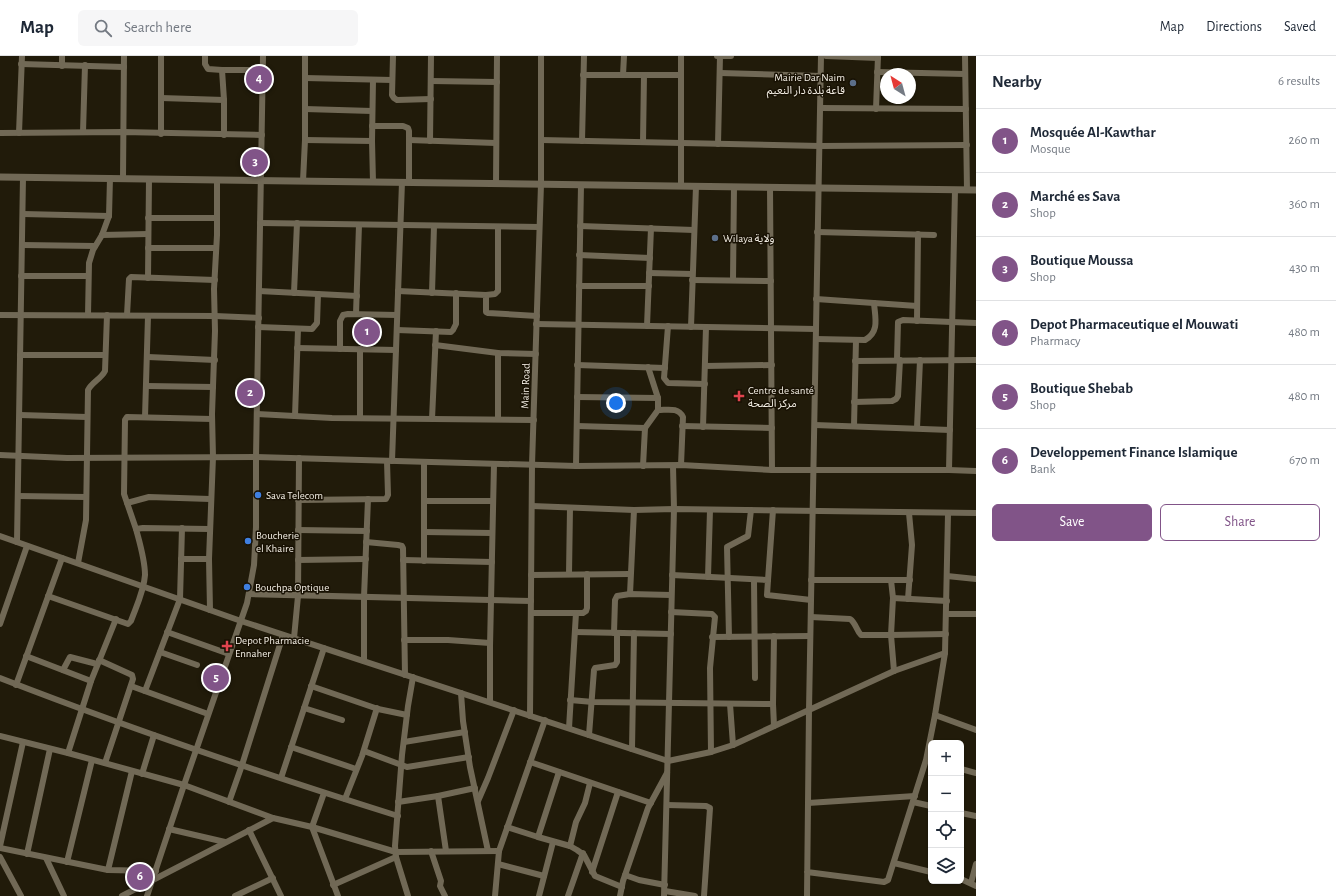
<!DOCTYPE html>
<meta charset="utf-8">
<style>
:root{--surface:#fff;--page:#f6f6f7;--text:#1f2937;--muted:#747a83;--line:#e0e1e3;--accent:#815488}
body{margin:0;font-family:"Alegreya Sans","Noto Sans Arabic",sans-serif;background:var(--page);color:var(--text)}
.controls{position:absolute;right:12px;bottom:12px;display:grid;overflow:hidden;border-radius:6px;box-shadow:0 1px 3px #0004}
.controls button{width:36px;height:36px;display:grid;place-items:center;padding:0;border:0;border-bottom:1px solid var(--line);background:var(--surface);color:var(--text);font:20px sans-serif}
.compass{position:absolute;left:880px;top:12px;width:36px;height:36px;border-radius:50%;background:var(--surface);box-shadow:0 1px 3px #0004;rotate:324deg}
.you{position:absolute;left:616px;top:347px;width:14px;height:14px;margin:-10px;border:3px solid #fff;border-radius:50%;background:#1a73e8;box-shadow:0 0 0 6px #1a73e833}
.badge{display:grid;place-items:center;width:26px;height:26px;border-radius:50%;background:var(--accent);color:#fff;font-size:13px;font-weight:700}
.pin{position:absolute;translate:-50% -50%;border:2px solid #fff;box-shadow:0 1px 4px #0006}
.list{margin:0;padding:0;list-style:none}
h2{display:flex;justify-content:space-between;align-items:center;height:52px;margin:0;padding:0 16px;font-size:17px}
h2 small{font-size:13px;font-weight:400;color:var(--muted)}
.list li{display:grid;grid-template-columns:26px 1fr auto;gap:12px;align-items:center;box-sizing:border-box;height:64px;padding:0 16px;border-top:1px solid var(--line)}
.list b{display:block;font-size:15px;white-space:nowrap}
.list p{margin:0;font-size:13px;white-space:nowrap;color:var(--muted)}
.list em{font-size:13px;font-style:normal;color:var(--muted)}
.actions{display:flex;gap:8px;padding:12px 16px}
.actions a{flex:1;padding:9px 0;border:1px solid var(--accent);border-radius:6px;text-align:center;font-size:14px;color:var(--accent)}
.actions .main{background:var(--accent);color:#fff}
.icon{flex:none;width:22px;height:22px;fill:none;stroke:currentColor;stroke-width:2;stroke-linecap:round;stroke-linejoin:round}
.map{position:relative;flex:none;width:976px;height:840px;overflow:hidden}
header{display:flex;align-items:center;gap:24px;box-sizing:border-box;height:56px;padding:0 20px;background:var(--surface);border-bottom:1px solid var(--line)}
header strong{font-size:19px}
nav{display:flex;gap:22px;margin-inline-start:auto;font-size:14px}
.search{width:280px;height:36px;background:var(--page);display:flex;align-items:center;gap:10px;box-sizing:border-box;padding:0 14px;border-radius:6px;color:var(--muted);font-size:15px}
main{display:flex}
aside{flex:1;background:var(--surface)}
.map>svg:first-child{display:block}
.lines{fill:none;stroke-linecap:round;stroke-linejoin:round}
.minor{stroke:#716956;stroke-width:6}
.tertiary{stroke:#716956;stroke-width:7}
.service-dot{fill:#5c6f8a;stroke:#181103;stroke-width:1.5}
.health-dot{fill:#e0444e;stroke:#181103;stroke-width:1.5}
.shop-dot{fill:#3f7fe0;stroke:#181103;stroke-width:1.5}
.labels{text-anchor:middle;stroke-width:3;stroke-linejoin:round;paint-order:stroke}
.poi-label{font-size:11px;fill:#f4efe5;stroke:#181103;text-anchor:start}
.street-label{font-size:11px;fill:#f4efe5;stroke:#181103}
</style>
<header>
<strong>Map</strong>
<div class="search"><svg class="icon" aria-label="search" viewBox="0 0 24 24"><circle cx="10" cy="10" r="6"/><path d="M15 15l6 6"/></svg>Search here</div>
<nav><a>Map</a><a>Directions</a><a>Saved</a></nav>
</header>
<main>
<div class="map">
<svg width="976" height="840" viewBox="0 0 976 840">
<rect width="100%" height="100%" fill="#211b0a"/>
<g class="lines">
<g class="minor">
<polyline points="62,0 62,10"/>
<polyline points="205,0 205,8 208,13 222,14 263,14"/>
<polyline points="393,0 392,39 394,42 397,44 431,43"/>
<polyline points="717,0 731,0"/>
<polyline points="826,0 878,2"/>
<polyline points="965,0 967,134"/>
<polyline points="21,8 124,11"/>
<polyline points="222,14 224,44 224,79"/>
<polyline points="877,16 965,18"/>
<polyline points="720,17 821,20"/>
<polyline points="583,19 681,19"/>
<polyline points="623,19 624,0"/>
<polyline points="305,22 392,24"/>
<polyline points="431,25 497,26"/>
<polyline points="161,42 224,44"/>
<polyline points="821,52 966,53"/>
<polyline points="305,53 372,55"/>
<polyline points="876,53 878,0"/>
<polyline points="372,70 403,70 408,72 409,75 409,126"/>
<polyline points="83,76 85,9"/>
<polyline points="0,77 123,76 262,79"/>
<polyline points="19,77 22,0"/>
<polyline points="161,78 161,0"/>
<polyline points="305,84 372,85"/>
<polyline points="409,84 496,87"/>
<polyline points="541,84 820,90 967,89"/>
<polyline points="430,85 431,0"/>
<polyline points="582,85 584,0"/>
<polyline points="643,86 644,19"/>
<polyline points="718,88 720,0"/>
<polyline points="123,122 124,0"/>
<polyline points="303,125 305,84 305,0"/>
<polyline points="373,126 372,85 373,24"/>
<polyline points="496,128 497,0"/>
<polyline points="681,130 681,0"/>
<polyline points="770,131 772,414"/>
<polyline points="23,158 109,160"/>
<polyline points="148,162 216,162"/>
<polyline points="260,167 539,171"/>
<polyline points="580,170 694,174"/>
<polyline points="817,176 934,179"/>
<polyline points="102,179 148,178"/>
<polyline points="22,189 95,190"/>
<polyline points="148,192 216,192"/>
<polyline points="579,199 650,202"/>
<polyline points="649,217 692,218"/>
<polyline points="21,220 88,220"/>
<polyline points="148,222 149,123"/>
<polyline points="692,224 771,225"/>
<polyline points="733,224 734,131"/>
<polyline points="579,230 649,230"/>
<polyline points="259,235 357,240"/>
<polyline points="398,235 486,239 486,256 488,257 537,260"/>
<polyline points="294,237 297,167"/>
<polyline points="432,237 434,170"/>
<polyline points="486,239 495,238 498,235 498,171"/>
<polyline points="816,243 917,250"/>
<polyline points="356,258 359,169"/>
<polyline points="0,259 215,260 259,262"/>
<polyline points="88,259 89,207 93,194 102,179 109,160 110,122"/>
<polyline points="127,259 129,223 131,221 215,224"/>
<polyline points="917,265 918,178"/>
<polyline points="536,268 816,273"/>
<polyline points="647,270 651,172"/>
<polyline points="668,270 664,322 668,327 705,328"/>
<polyline points="258,271 312,273 317,267 318,238"/>
<polyline points="691,271 696,130"/>
<polyline points="397,274 451,276 453,274 456,268 456,237"/>
<path d="M816,283L865,284C880,276 875,261 874,247"/>
<polyline points="435,289 498,297 536,298"/>
<polyline points="297,292 396,294"/>
<polyline points="340,293 340,265 343,259 348,258 397,259"/>
<polyline points="360,293 360,362"/>
<polyline points="20,299 105,299"/>
<polyline points="148,301 215,304"/>
<polyline points="897,303 898,266 903,264 976,267"/>
<polyline points="855,305 976,304"/>
<polyline points="577,309 665,312"/>
<polyline points="705,310 772,309"/>
<polyline points="147,330 213,331"/>
<polyline points="577,341 658,342"/>
<polyline points="854,346 892,345 896,343 898,340 900,304"/>
<path d="M658,354C668,354 678,351 683,361L681,409"/>
<polyline points="257,358 332,362 534,364"/>
<polyline points="20,359 87,361"/>
<polyline points="295,360 298,273"/>
<polyline points="145,361 148,260"/>
<polyline points="432,363 436,275"/>
<polyline points="498,363 498,297"/>
<polyline points="815,369 950,374"/>
<polyline points="577,370 645,372"/>
<polyline points="682,370 772,372"/>
<polyline points="854,370 856,284"/>
<polyline points="703,371 706,271"/>
<polyline points="917,372 920,304"/>
<polyline points="0,399 67,402 256,401 576,410 681,409 772,414 949,414 976,415"/>
<polyline points="392,405 402,126"/>
<polyline points="576,410 581,129"/>
<polyline points="643,410 645,372 658,354 658,342 648,311"/>
<polyline points="949,414 955,134"/>
<polyline points="18,440 86,441"/>
<polyline points="298,444 386,443 388,439 387,405"/>
<polyline points="424,445 493,445"/>
<polyline points="127,447 149,441 210,443"/>
<polyline points="532,450 634,454 674,453 976,457"/>
<polyline points="209,473 143,472 136,473 124,438 125,364 127,361 212,363"/>
<polyline points="298,474 367,475"/>
<polyline points="424,476 492,477"/>
<polyline points="0,480 241,565 668,705 711,696 733,689 809,654 821,0"/>
<polyline points="17,486 23,121"/>
<polyline points="366,486 398,489 402,490 403,492 405,619"/>
<polyline points="181,503 209,503"/>
<polyline points="298,504 366,503"/>
<polyline points="403,504 492,506"/>
<polyline points="424,505 424,406"/>
<path d="M78,507L86,464L88,334C92,326 101,323 105,315L107,259"/>
<polyline points="569,518 570,452"/>
<polyline points="531,519 630,518"/>
<polyline points="672,519 768,524 767,539 811,544"/>
<polyline points="947,520 976,523"/>
<polyline points="708,521 710,454"/>
<polyline points="754,524 755,622"/>
<polyline points="768,524 773,454"/>
<polyline points="811,524 891,524 893,542 891,579 894,615"/>
<polyline points="891,524 910,524"/>
<polyline points="249,538 531,545"/>
<polyline points="630,538 634,454"/>
<path d="M48,540L128,568L131,565C136,551 144,535 145,519C145,504 140,488 136,473"/>
<polyline points="893,542 947,545"/>
<polyline points="908,543 912,489 909,457"/>
<polyline points="210,554 209,503 213,401 212,358 215,275 214,233 217,179 217,124"/>
<polyline points="671,556 712,558 715,561 710,612 711,696"/>
<polyline points="531,557 583,557 586,555 587,552 587,518"/>
<polyline points="947,558 976,558"/>
<path d="M811,561L850,563C856,567 856,574 861,579H891L946,578"/>
<polyline points="0,568 27,490"/>
<polyline points="167,576 229,598"/>
<polyline points="575,576 671,578"/>
<polyline points="614,577 615,544 617,540 630,538 671,539"/>
<polyline points="712,581 810,580"/>
<polyline points="729,581 727,491 748,480 751,454"/>
<polyline points="294,582 298,540 299,402"/>
<polyline points="404,584 448,584 490,587"/>
<polyline points="160,596 197,609"/>
<polyline points="945,597 948,458"/>
<polyline points="26,600 91,625"/>
<polyline points="99,604 132,619 133,623 105,707"/>
<polyline points="364,605 364,541 368,443"/>
<polyline points="63,614 70,601 97,608"/>
<path d="M0,622C131,673 264,718 398,760"/>
<polyline points="16,629 62,502"/>
<polyline points="131,630 208,658"/>
<polyline points="311,630 378,653 407,659"/>
<polyline points="145,635 180,543 182,472"/>
<polyline points="461,637 463,665 470,711 488,795"/>
<polyline points="570,644 593,646 773,648 774,670"/>
<polyline points="490,646 490,590 494,408"/>
<polyline points="730,648 733,689"/>
<polyline points="773,648 774,580"/>
<polyline points="304,652 342,664"/>
<polyline points="935,659 976,674"/>
<polyline points="530,660 532,409 541,128 541,0"/>
<polyline points="569,672 576,557"/>
<polyline points="589,679 594,614 595,612 615,609 617,606 617,577"/>
<polyline points="0,680 68,697 184,729 273,762 122,840"/>
<polyline points="404,686 465,676"/>
<polyline points="291,691 356,713"/>
<polyline points="632,693 634,577"/>
<polyline points="364,695 407,711 469,701"/>
<polyline points="68,697 91,625 116,563"/>
<polyline points="530,706 651,747"/>
<polyline points="961,713 976,717"/>
<polyline points="142,718 154,679"/>
<polyline points="281,722 324,592"/>
<polyline points="324,737 312,771 396,796 499,795"/>
<polyline points="438,740 475,732"/>
<polyline points="345,743 362,700 377,652"/>
<polyline points="478,745 488,722 514,654"/>
<polyline points="229,746 242,709 283,579"/>
<polyline points="398,746 438,740 446,795"/>
<polyline points="913,746 931,750"/>
<polyline points="808,747 915,740"/>
<polyline points="667,749 706,750 710,752 704,840"/>
<polyline points="961,757 976,760"/>
<polyline points="273,762 312,771 338,840"/>
<polyline points="507,771 538,781 570,790 577,794 584,799 595,820 622,831"/>
<polyline points="169,773 225,786"/>
<polyline points="249,774 281,840"/>
<polyline points="538,781 559,716"/>
<polyline points="0,790 23,686"/>
<polyline points="570,790 576,766 585,747 590,727"/>
<polyline points="0,792 108,814 156,815"/>
<polyline points="431,795 441,825 440,830 445,840"/>
<polyline points="27,798 50,693"/>
<polyline points="0,801 21,840"/>
<polyline points="46,802 64,840"/>
<polyline points="67,806 92,704"/>
<polyline points="894,807 931,816"/>
<polyline points="498,808 544,820"/>
<polyline points="108,814 132,715"/>
<polyline points="592,816 618,736"/>
<polyline points="625,819 639,824 665,829"/>
<polyline points="961,823 976,830"/>
<polyline points="971,827 976,808"/>
<polyline points="333,829 396,801"/>
<polyline points="665,835 695,840"/>
<polyline points="147,840 184,729 247,547 254,509 256,471 256,401 263,0"/>
<polyline points="235,840 273,822"/>
<polyline points="408,840 396,801 395,790 402,699 408,650 413,621"/>
<polyline points="495,840 499,795 545,664"/>
<polyline points="539,840 553,786"/>
<polyline points="568,840 583,797"/>
<polyline points="620,840 623,825 648,752 667,717"/>
<polyline points="664,840 674,453 673,410"/>
<polyline points="807,840 809,654 894,615 945,597 935,659 926,704 888,824 884,826 807,816"/>
</g>
<polyline class="tertiary" points="0,121 976,134"/>
</g>
<g class="service-dot">
<circle cx="853" cy="27" r="4"/>
<circle cx="715" cy="182" r="4"/>
</g>
<g class="health-dot">
<path d="M737 334h4v4h4v4h-4v4h-4v-4h-4v-4h4z"/>
<path d="M225 584h4v4h4v4h-4v4h-4v-4h-4v-4h4z"/>
</g>
<g class="shop-dot">
<circle cx="258" cy="439" r="4"/>
<circle cx="248" cy="485" r="4"/>
<circle cx="247" cy="531" r="4"/>
</g>
<g class="labels">
<g class="poi-label">
<text x="845" y="25" text-anchor="end">Mairie Dar Naim<tspan x="845" dy="13">قاعة بلدة دار النعيم</tspan></text>
<text x="723" y="186">Wilaya ولاية</text>
<text x="748" y="338">Centre de santé<tspan x="748" dy="13">مركز الصحة</tspan></text>
<text x="266" y="443">Sava Telecom</text>
<text x="256" y="483">Boucherie<tspan x="256" dy="13">el Khaire</tspan></text>
<text x="255" y="535">Bouchpa Optique</text>
<text x="235" y="588">Depot Pharmacie<tspan x="235" dy="13">Ennaher</tspan></text>
</g>
<g class="street-label">
<text transform="translate(525 330) rotate(-88)" y="4">Main Road</text>
</g>
</g>
</svg>
<div class="controls">
<button>+</button>
<button>−</button>
<button><svg class="icon" aria-label="locate" viewBox="0 0 24 24"><circle cx="12" cy="12" r="6"/><path d="M12 2v4M12 18v4M2 12h4M18 12h4"/></svg></button>
<button><svg class="icon" aria-label="layers" viewBox="0 0 24 24"><path d="M12 4l9 5-9 5-9-5zM3 14l9 5 9-5"/></svg></button>
</div>
<svg class="compass" viewBox="-18 -18 36 36"><path d="M0-13l5 13h-10z" fill="#e53935"/><path d="M0 13l5-13h-10z" fill="#747a83"/></svg>
<div class="you"></div>
<div class="pin badge" style="left:367px;top:276px">1</div>
<div class="pin badge" style="left:250px;top:337px">2</div>
<div class="pin badge" style="left:255px;top:106px">3</div>
<div class="pin badge" style="left:259px;top:23px">4</div>
<div class="pin badge" style="left:216px;top:622px">5</div>
<div class="pin badge" style="left:140px;top:821px">6</div>
</div>
<aside>
<h2>Nearby<small>6 results</small></h2>
<ul class="list">
<li><span class="badge">1</span><div><b>Mosquée Al-Kawthar</b><p>Mosque</p></div><em>260 m</em></li>
<li><span class="badge">2</span><div><b>Marché es Sava</b><p>Shop</p></div><em>360 m</em></li>
<li><span class="badge">3</span><div><b>Boutique Moussa</b><p>Shop</p></div><em>430 m</em></li>
<li><span class="badge">4</span><div><b>Depot Pharmaceutique el Mouwati</b><p>Pharmacy</p></div><em>480 m</em></li>
<li><span class="badge">5</span><div><b>Boutique Shebab</b><p>Shop</p></div><em>480 m</em></li>
<li><span class="badge">6</span><div><b>Developpement Finance Islamique</b><p>Bank</p></div><em>670 m</em></li>
</ul>
<div class="actions"><a class="main">Save</a><a>Share</a></div>
</aside>
</main>
